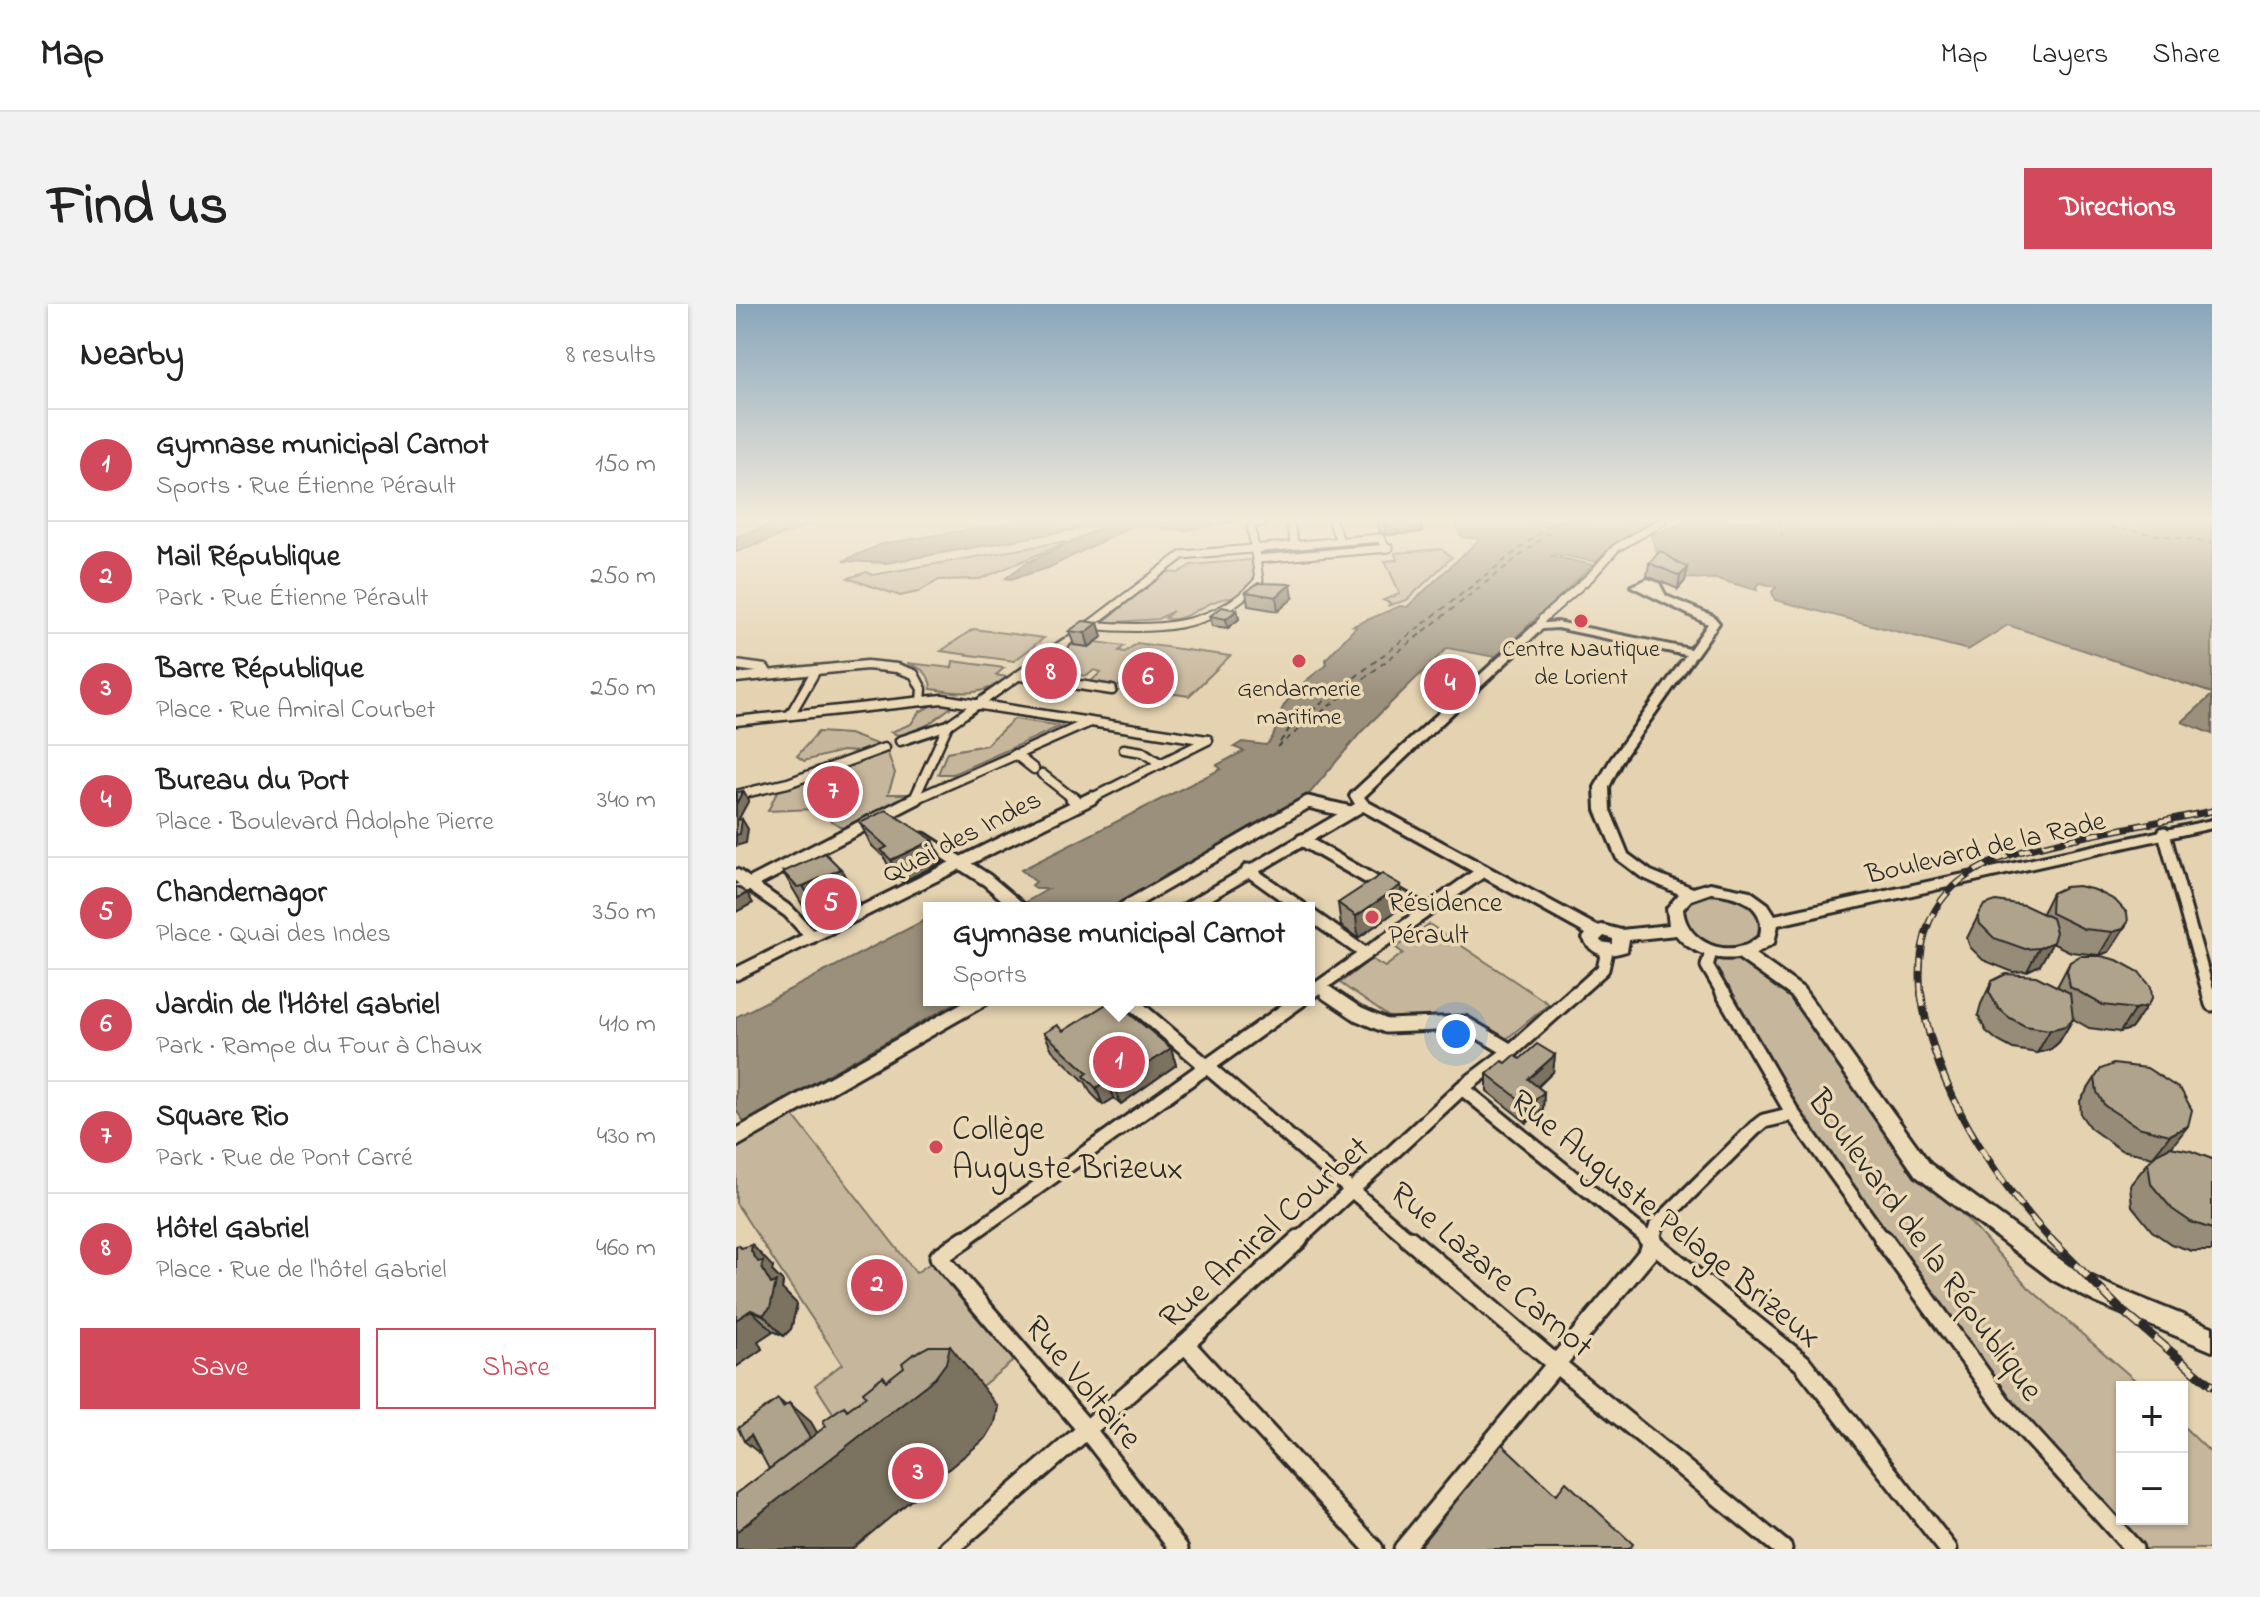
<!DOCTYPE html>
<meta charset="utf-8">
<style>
:root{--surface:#fff;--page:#f2f2f2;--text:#222;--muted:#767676;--line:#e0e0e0;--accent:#d1495b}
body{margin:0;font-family:"Indie Flower",sans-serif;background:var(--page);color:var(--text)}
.controls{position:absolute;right:24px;bottom:24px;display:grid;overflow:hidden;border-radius:0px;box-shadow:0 2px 6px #0004}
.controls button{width:72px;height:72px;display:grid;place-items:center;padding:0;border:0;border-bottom:2px solid var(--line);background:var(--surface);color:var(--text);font:40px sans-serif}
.you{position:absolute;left:720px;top:730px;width:28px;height:28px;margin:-20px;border:6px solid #fff;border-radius:50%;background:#1a73e8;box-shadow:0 0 0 12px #1a73e833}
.badge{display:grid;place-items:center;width:52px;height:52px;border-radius:50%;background:var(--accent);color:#fff;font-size:26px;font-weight:700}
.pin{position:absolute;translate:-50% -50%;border:4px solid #fff;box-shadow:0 2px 8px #0006}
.popup{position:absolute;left:187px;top:598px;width:392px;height:104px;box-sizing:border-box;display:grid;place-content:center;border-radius:0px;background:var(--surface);filter:drop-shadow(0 2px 6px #0005);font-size:26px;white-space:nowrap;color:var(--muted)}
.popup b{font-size:30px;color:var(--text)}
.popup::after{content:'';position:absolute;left:50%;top:100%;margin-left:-16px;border:16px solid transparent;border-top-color:var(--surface)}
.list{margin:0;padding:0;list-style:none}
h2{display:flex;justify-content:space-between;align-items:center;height:104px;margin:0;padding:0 32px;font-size:34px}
h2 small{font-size:26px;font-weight:400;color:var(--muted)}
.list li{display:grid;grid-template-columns:52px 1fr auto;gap:24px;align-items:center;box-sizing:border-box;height:112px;padding:0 32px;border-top:2px solid var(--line)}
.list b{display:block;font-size:30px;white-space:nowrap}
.list p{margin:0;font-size:26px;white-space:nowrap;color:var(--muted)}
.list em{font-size:26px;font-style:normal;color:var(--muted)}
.actions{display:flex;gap:16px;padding:24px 32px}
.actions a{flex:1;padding:18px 0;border:2px solid var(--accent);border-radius:0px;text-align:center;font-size:28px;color:var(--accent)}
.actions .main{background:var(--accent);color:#fff}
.map{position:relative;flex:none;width:1476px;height:1245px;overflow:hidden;border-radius:0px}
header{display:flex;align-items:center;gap:48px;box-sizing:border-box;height:112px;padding:0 40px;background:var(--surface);border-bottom:2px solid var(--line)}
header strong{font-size:38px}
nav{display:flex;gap:44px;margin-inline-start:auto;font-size:28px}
.intro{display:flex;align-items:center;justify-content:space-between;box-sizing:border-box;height:192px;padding:0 48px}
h1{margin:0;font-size:56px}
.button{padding:20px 36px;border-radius:0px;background:var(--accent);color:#fff;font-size:28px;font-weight:700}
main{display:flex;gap:48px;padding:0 48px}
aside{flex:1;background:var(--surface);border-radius:0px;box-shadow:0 2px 6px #0004}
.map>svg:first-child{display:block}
.green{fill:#c6b69b;stroke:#787063;stroke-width:2}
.water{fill:#9a907b;stroke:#6e685b;stroke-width:2}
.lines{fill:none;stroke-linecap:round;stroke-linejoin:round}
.ferry{stroke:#47443f;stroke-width:2;stroke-dasharray:6 5;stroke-linecap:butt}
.street-tunnel{stroke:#bfb195;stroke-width:8;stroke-dasharray:8 4;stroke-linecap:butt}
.street-far4-casing{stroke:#2b2b2b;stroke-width:11}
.street-far3-casing{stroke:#2b2b2b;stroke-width:13}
.street-far2-casing{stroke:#2b2b2b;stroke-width:17}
.street-far1-casing{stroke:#2b2b2b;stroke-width:19}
.street-casing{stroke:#2b2b2b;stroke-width:23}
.secondary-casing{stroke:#2b2b2b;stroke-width:6}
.street-far4{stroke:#ecd9b6;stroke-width:7}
.street-far3{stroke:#ecd9b6;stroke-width:8}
.street-far2{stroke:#ecd9b6;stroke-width:11}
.street-far1{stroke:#ecd9b6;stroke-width:13}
.street{stroke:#ecd9b6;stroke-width:17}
.secondary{fill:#ecd9b6;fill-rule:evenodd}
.rail-far2-casing{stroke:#2b2b2b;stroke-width:7}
.rail-far1-casing{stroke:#2b2b2b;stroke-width:8}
.rail-casing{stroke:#2b2b2b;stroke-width:9}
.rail-far2{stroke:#ecd9b6;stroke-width:4;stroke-dasharray:12;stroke-linecap:butt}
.rail-far1{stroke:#ecd9b6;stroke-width:5;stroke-dasharray:14;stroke-linecap:butt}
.rail{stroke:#ecd9b6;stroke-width:6;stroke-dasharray:18;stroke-linecap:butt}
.wall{fill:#978c78;stroke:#2b2b2b;stroke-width:2}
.shaded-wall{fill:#7b7261;stroke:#2b2b2b;stroke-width:2}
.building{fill:#b0a38b;stroke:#2b2b2b;stroke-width:2}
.poi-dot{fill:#d1495b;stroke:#ecd9b6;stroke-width:3}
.labels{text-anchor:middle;stroke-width:7;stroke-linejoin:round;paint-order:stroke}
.far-poi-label{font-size:24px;fill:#2b2b2b;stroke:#ecd9b6}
.street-label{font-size:28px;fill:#2b2b2b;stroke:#ecd9b6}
.poi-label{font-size:28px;fill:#2b2b2b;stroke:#ecd9b6;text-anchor:start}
.near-poi-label{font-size:34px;fill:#2b2b2b;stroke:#ecd9b6;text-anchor:start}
.near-street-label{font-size:34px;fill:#2b2b2b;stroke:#ecd9b6}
</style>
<header>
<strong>Map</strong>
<nav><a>Map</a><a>Layers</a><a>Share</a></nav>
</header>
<div class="intro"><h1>Find us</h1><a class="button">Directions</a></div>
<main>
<aside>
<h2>Nearby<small>8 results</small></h2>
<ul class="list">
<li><span class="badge">1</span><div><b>Gymnase municipal Carnot</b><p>Sports · Rue Étienne Pérault</p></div><em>150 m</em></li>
<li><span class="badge">2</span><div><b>Mail République</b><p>Park · Rue Étienne Pérault</p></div><em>250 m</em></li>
<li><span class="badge">3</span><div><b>Barre République</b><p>Place · Rue Amiral Courbet</p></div><em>250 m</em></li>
<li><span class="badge">4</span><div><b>Bureau du Port</b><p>Place · Boulevard Adolphe Pierre</p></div><em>340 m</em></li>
<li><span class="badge">5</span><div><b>Chandernagor</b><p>Place · Quai des Indes</p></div><em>350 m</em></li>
<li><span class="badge">6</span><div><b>Jardin de l'Hôtel Gabriel</b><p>Park · Rampe du Four à Chaux</p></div><em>410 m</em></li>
<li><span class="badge">7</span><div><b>Square Rio</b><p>Park · Rue de Pont Carré</p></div><em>430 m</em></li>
<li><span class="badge">8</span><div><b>Hôtel Gabriel</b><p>Place · Rue de l'hôtel Gabriel</p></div><em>460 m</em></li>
</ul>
<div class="actions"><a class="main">Save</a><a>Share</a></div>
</aside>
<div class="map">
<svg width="1476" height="1245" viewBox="0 0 1476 1245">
<rect width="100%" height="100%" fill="#e4d2b0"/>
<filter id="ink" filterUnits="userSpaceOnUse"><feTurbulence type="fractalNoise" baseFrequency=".0125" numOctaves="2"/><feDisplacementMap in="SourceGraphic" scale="16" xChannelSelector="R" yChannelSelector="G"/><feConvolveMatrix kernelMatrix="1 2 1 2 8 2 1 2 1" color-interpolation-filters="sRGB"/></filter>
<g filter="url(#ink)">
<g class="green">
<polygon points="325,238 329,239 244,275 203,276 182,288 164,292 112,274 131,268 136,271"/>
<polygon points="705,245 716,253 671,296 651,302 656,300 647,296 664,290 649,257 661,256 659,249"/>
<path d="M514,256L519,259V276L502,295C476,288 450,322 429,314L437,307L422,315L366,319L430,268L442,269L455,261Z"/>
<polygon points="237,325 308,334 278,357 205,347"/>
<polygon points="360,338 388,342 383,347 389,348 401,339 494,352 453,392 354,378 365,368 358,366 351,372 323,368 329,363 326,350 335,341 353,343"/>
<path d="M217,357L268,364L260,371L272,373C246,393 226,390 195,385C194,369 186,364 171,359L216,364Z"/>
<polygon points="200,399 218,401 191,421 164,432 155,428 175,420 183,408"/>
<polygon points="278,415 325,422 217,470 202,470 211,448 250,441"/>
<polygon points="82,428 113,430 143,441 125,448 106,447 68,457 61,452"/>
<polygon points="151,447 159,469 152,490 170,490 155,502 108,525 78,505 32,507 42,486"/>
<path d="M970,589C992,589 1013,594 1024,615L1022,630C1003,650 972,643 952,628L944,606L955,594Z"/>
<polygon points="693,620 813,700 768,737 726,712 659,717 604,679 635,655 649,663 667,649 660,644"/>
<polygon points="975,648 1006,649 1061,688 1187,866 1293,984 1407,1083 1386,1083 1386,1215 1446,1215 1446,1121 1476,1150 1476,1245 1398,1245 1267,1101 1057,810 971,662"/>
<polygon points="53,806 180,969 203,953 286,1050 136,1169 79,1081 106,1060 0,899 0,835"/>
</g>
<g class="water">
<polygon points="45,217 84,217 0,248 0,233"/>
<polygon points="286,217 504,217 450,226 398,221 312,264 275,275 270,274 290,259 375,219 150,259 107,257 146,240"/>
<path d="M718,217H920L885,236L860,258L819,250L816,252L857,261L759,353L711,344L625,428L569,495L384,604H333L328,600L319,604H298L290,598L312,585H300L296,581L300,578L285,566L485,465L481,461L508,447L498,443L506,438L530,441C541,433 539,419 545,407C553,390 575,371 590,362V355L620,323L617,322L664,302L671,303L744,235L726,233Z"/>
<polygon points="952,217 1476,217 1476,389 1272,321 1232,346 1039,296 1036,288 1040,283 1025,279 1020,282 1021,286 981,275 948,274 925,260 915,231"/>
<polygon points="1476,391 1476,430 1446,418"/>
<polygon points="193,614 193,696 224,696 8,818 0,806 0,713"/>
</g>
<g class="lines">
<g class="ferry">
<polyline points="1044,217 1046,231"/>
<polyline points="1331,217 1476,239"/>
<polyline points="544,438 554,424 819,217"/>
<polyline points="541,443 828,217"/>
</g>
<polyline class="street-tunnel" points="148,444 164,437"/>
<g class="street-far4-casing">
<g id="street-far4">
<polyline points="553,217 559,241"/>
<polyline points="596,217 604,237"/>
<polyline points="522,255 653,244"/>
<path d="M352,321C415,327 479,327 523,276L515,220L529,217"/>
<polyline points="803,322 806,315 854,273 880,244 927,217"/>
<polyline points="327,341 446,251 644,234 650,244"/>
</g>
</g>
<g class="street-far3-casing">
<g id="street-far3">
<polyline points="0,361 29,365 32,370"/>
<polyline points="284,372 376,386"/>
<polyline points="0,374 131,361 161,364 178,370 186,385 185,397"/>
<polyline points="54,411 80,366"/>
<polyline points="0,417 206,395 471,436"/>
<polyline points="164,437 212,421 329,339"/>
<polyline points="388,445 407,448 425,460"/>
<polyline points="279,450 298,465"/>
<polyline points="306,470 339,496"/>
<polyline points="0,491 52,479 148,444"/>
<polyline points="179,493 212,421"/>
<polyline points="177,496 354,418"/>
<polyline points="352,496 472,436"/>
</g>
</g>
<g class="street-far2-casing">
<g id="street-far2">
<polyline points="336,494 343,499"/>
<polyline points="1428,529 1473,691"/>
<polyline points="187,535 251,576 284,604"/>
<polyline points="566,536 690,607"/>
<polyline points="512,566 565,604"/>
<polyline points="0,571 53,608 76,633"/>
<polyline points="0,587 181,494"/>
<polyline points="388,604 572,498 615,508"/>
<polyline points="573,610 630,650"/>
<polyline points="975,648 971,662 988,691"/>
<polyline points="0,670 356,494"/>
<polyline points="583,683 594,691"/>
<polyline points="573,690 747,567"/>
<polyline points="838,691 867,665 871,647"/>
</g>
</g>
<g class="street-far1-casing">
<g id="street-far1">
<polyline points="591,689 622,710 650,722 728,719 775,747"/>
<polyline points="987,689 1057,810 1148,937"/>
<polyline points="1473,689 1476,700"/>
<polyline points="393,696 675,937"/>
<polyline points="726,784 915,937"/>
<polyline points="226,937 564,696"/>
<polyline points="561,937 726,784 775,747 840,689"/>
<polyline points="916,937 921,921 1019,824 1028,817 1057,810"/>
</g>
</g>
<g class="street-casing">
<g id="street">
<polyline points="229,935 203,953 350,1125 443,1245"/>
<polyline points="673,935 821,1061 1047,1245"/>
<polyline points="912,935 1066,1059 1212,1245"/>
<polyline points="1147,935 1267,1101 1398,1245"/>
<polyline points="449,1040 638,1245"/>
<polyline points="213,1245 449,1040 563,935"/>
<polyline points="667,1245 912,949 917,935"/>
</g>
</g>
<g class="secondary-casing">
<g id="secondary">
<path d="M912,275L923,279L930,292L977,312L983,319L887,455L873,483L874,506L892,550L915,567L957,584L974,579L1014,587L1032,600L1039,611L1476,516V524L1042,621L1038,639L1019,650L1067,684L1194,860L1333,962L1375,982L1476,1023V1047L1359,998L1317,976L1180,872L1055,692L1002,654C980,657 954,649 940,631L893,636L891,647C871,653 857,654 847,634L850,630L627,507L461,604H441L619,500L614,492L616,489L799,320L821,318L954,345L972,320L895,282ZM821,324L950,351L875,455L859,483L860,506L881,555L905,573L943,590L931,604L933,621L885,626L866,621L861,622L632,498L628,493L806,325ZM975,589C1001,591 1031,601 1024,632C1019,635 1013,641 1007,642C980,651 949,633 947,605L955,596ZM868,632L877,635V640L865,638L864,636Z"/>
<polygon points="231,696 254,696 251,700 0,843 0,825"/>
</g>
</g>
<use href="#street-far4" class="street-far4"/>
<use href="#street-far3" class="street-far3"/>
<use href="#street-far2" class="street-far2"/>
<use href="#street-far1" class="street-far1"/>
<use href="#street" class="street"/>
<use href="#secondary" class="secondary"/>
<g class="rail-far2-casing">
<path id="rail-far2" d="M1185,691C1174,570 1259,550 1356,531C1396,523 1436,515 1476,507"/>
</g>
<g class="rail-far1-casing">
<path id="rail-far1" d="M1185,689C1198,782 1253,869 1316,937"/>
</g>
<g class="rail-casing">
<polyline id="rail" points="1314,935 1384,1005 1476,1082"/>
</g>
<use href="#rail-far2" class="rail-far2"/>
<use href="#rail-far1" class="rail-far1"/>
<use href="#rail" class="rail"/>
</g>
<g class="wall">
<polygon points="640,217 685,217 686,228 650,231 644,228"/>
<polygon points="913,259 951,264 949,277 942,285 911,272"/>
<polygon points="510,288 557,294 542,307 512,302"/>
<polygon points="501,306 503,315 492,324 476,322 474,312"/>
<polygon points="362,319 366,333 353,343 338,341 333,327"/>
<polygon points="326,347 330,362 321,369 301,367 296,353"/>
<polygon points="728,363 728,373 711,389 700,386 700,376"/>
<polygon points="124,519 207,558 166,578 156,569 148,553 135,541"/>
<polygon points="47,568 124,599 87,616 81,616 67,602"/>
<polygon points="1316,589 1379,596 1378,641 1373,648 1363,651 1335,648 1316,639 1304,661 1291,667 1277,668 1247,656 1234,643 1231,634 1242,612 1306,609"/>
<polygon points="602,599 666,603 622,634 605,622"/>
<polygon points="1334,658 1403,668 1401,717 1395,725 1384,728 1353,724 1337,715 1323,738 1315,745 1301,749 1277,745 1262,737 1250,727 1242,711 1245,700 1256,677 1321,683"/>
<polygon points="327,727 435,744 440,761 385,800 378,794 367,801 355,789 350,779 316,746 308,729"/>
<polygon points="819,751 817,768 802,783 808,788 807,805 791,819 751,787 751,770 770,759 784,755"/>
<polygon points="1365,765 1445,786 1435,843 1476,855 1476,947 1456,947 1435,940 1416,927 1396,902 1394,881 1417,853 1385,846 1354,824 1345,811 1344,797"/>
<polygon points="6,944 37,963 36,967 47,978 46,985 61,1000 55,1025 48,1032 37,1027 22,1037 26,1045 0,1063"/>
</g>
<g class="shaded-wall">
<polygon points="649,217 685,217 686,228 650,231"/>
<polygon points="951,264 949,277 942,285 944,272"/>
<polygon points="555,280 557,294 542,307 540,293"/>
<polygon points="501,306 503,315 492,324 490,315"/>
<polygon points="362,319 366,333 353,343 349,329"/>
<polygon points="326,347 330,362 321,369 317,354"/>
<polygon points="728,363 728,373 711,389 711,379"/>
<polygon points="7,487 13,496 0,520 0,500"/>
<polygon points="6,515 12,525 10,539 0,542 0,531"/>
<polygon points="197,536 207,558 166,578 155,556"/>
<polygon points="105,565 124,599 87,616 67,582"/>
<polygon points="665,581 666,603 622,634 620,612"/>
<polygon points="11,589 17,599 0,608 0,595"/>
<polygon points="1392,618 1373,648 1363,651 1377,628"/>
<polygon points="1317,638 1304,661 1291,667 1303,644"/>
<polygon points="1416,694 1395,725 1384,728 1399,705"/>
<polygon points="1337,715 1323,738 1315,745 1301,749 1314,726"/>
<polygon points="435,744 440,761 385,800 378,783"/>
<polygon points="819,751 817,768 791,792 792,775"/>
<polygon points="371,776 378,794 367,801 360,784"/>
<polygon points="808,788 807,805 791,819 792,802"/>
<polygon points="1452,822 1434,845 1416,854 1434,831"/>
<polygon points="16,941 37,963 36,967 47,978 46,985 61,1000 55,1025 48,1032 27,1011 35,980 15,947"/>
<polygon points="15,1006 37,1027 22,1037 26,1045 0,1063 0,1016"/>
<polygon points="214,1042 262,1103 259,1119 250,1134 116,1245 0,1245 0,1228 41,1196 47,1103 42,1095 61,1111 53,1099 75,1118 96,1154 111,1106 108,1102 132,1125 150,1077 147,1072 170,1096"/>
<polygon points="15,1131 32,1156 8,1137"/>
</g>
<g class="building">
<polygon points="924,247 951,264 944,272 913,259"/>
<polygon points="522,279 555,280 540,293 510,288"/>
<polygon points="486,303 501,306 490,315 474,312"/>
<polygon points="347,317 362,319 349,329 333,327"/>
<polygon points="308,345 326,347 317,354 296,353"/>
<polygon points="717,361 728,363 711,379 700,376"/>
<polygon points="7,487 0,500 0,488"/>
<polygon points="150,506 197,536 155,556 145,546 151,543 124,519"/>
<polygon points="6,515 4,530 0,531 0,516"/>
<polygon points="89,549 105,565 67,582 61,583 47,568"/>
<polygon points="646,570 665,581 620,612 602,599"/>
<polygon points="1342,582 1359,586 1379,596 1391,609 1392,618 1387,625 1377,628 1348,625 1315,609 1316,589 1329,583"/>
<polygon points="0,583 2,583 11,589 0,595"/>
<polygon points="1260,597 1288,601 1316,614 1320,628 1317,638 1303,644 1289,645 1258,634 1244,620 1242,612 1248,601"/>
<polygon points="1344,652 1365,652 1381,656 1403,668 1415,683 1416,694 1411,702 1399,705 1367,701 1334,683 1331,666 1334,658"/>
<polygon points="1270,670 1300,672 1334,689 1337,715 1329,722 1314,726 1289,722 1274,714 1262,704 1253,688 1256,677"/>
<polygon points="377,696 435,744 378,783 371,776 360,784 348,772 352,769 308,729 321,721 327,727"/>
<polygon points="801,740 819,751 792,775 808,788 792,802 751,770 766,757 770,759 779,751 784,755"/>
<polygon points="1377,760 1411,764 1445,786 1456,806 1452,822 1434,831 1402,823 1369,802 1361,788 1359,774 1365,765"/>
<polygon points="1434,843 1455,847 1476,855 1476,925 1455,918 1436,905 1415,880 1412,859 1420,850"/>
<polygon points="3,941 5,944 16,941 15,947 22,958 27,957 26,964 35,980 40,978 34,1004 27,1011 15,1006 0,1016 0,942"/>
<polygon points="193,1042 214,1042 210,1059 199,1074 0,1228 0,1190 90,1122 87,1117 108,1102 111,1106 130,1092 127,1088 147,1072 150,1077 168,1063 166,1059 176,1051"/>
<polygon points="42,1095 47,1103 53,1099 74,1134 33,1165 15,1131 8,1137 2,1124"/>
<polygon points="766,1140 820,1191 830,1178 897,1240 893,1245 683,1245 684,1242"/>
</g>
</g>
<linearGradient id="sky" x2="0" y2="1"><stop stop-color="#89a6bc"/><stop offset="0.55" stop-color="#f3ebdb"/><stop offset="1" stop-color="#f3ebdb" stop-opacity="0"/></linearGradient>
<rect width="1476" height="391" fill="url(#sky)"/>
<g class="poi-dot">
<circle cx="845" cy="317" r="8"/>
<circle cx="563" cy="357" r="8"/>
<circle cx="636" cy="613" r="8"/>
<circle cx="200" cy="843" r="8"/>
</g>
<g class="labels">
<g class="far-poi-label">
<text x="845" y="352">Centre Nautique<tspan x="845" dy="28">de Lorient</tspan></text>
<text x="563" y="392">Gendarmerie<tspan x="563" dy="28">maritime</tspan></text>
</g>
<g class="street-label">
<text transform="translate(225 531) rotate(-27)" y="10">Quai des Indes</text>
<text transform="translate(1249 542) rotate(-13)" y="10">Boulevard de la Rade</text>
</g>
<g class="poi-label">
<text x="652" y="607">Résidence<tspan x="652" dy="32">Pérault</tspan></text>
</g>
<g class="near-poi-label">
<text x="216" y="835">Collège<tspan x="216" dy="39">Auguste Brizeux</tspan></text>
</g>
<g class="near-street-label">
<text transform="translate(931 913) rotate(39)" y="12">Rue Auguste Pelage Brizeux</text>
<text transform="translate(527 927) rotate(-42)" y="12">Rue Amiral Courbet</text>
<text transform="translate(1191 940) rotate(54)" y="12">Boulevard de la République</text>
<text transform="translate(757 964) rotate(40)" y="12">Rue Lazare Carnot</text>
<text transform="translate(349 1077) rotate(50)" y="12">Rue Voltaire</text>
</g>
</g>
</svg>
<div class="controls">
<button>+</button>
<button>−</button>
</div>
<div class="you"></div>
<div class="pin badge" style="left:383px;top:758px">1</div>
<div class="popup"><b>Gymnase municipal Carnot</b>Sports</div>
<div class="pin badge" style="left:141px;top:981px">2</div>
<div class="pin badge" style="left:182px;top:1169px">3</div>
<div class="pin badge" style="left:714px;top:380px">4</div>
<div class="pin badge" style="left:95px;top:600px">5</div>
<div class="pin badge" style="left:412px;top:374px">6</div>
<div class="pin badge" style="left:97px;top:488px">7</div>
<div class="pin badge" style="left:315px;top:369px">8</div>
</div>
</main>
